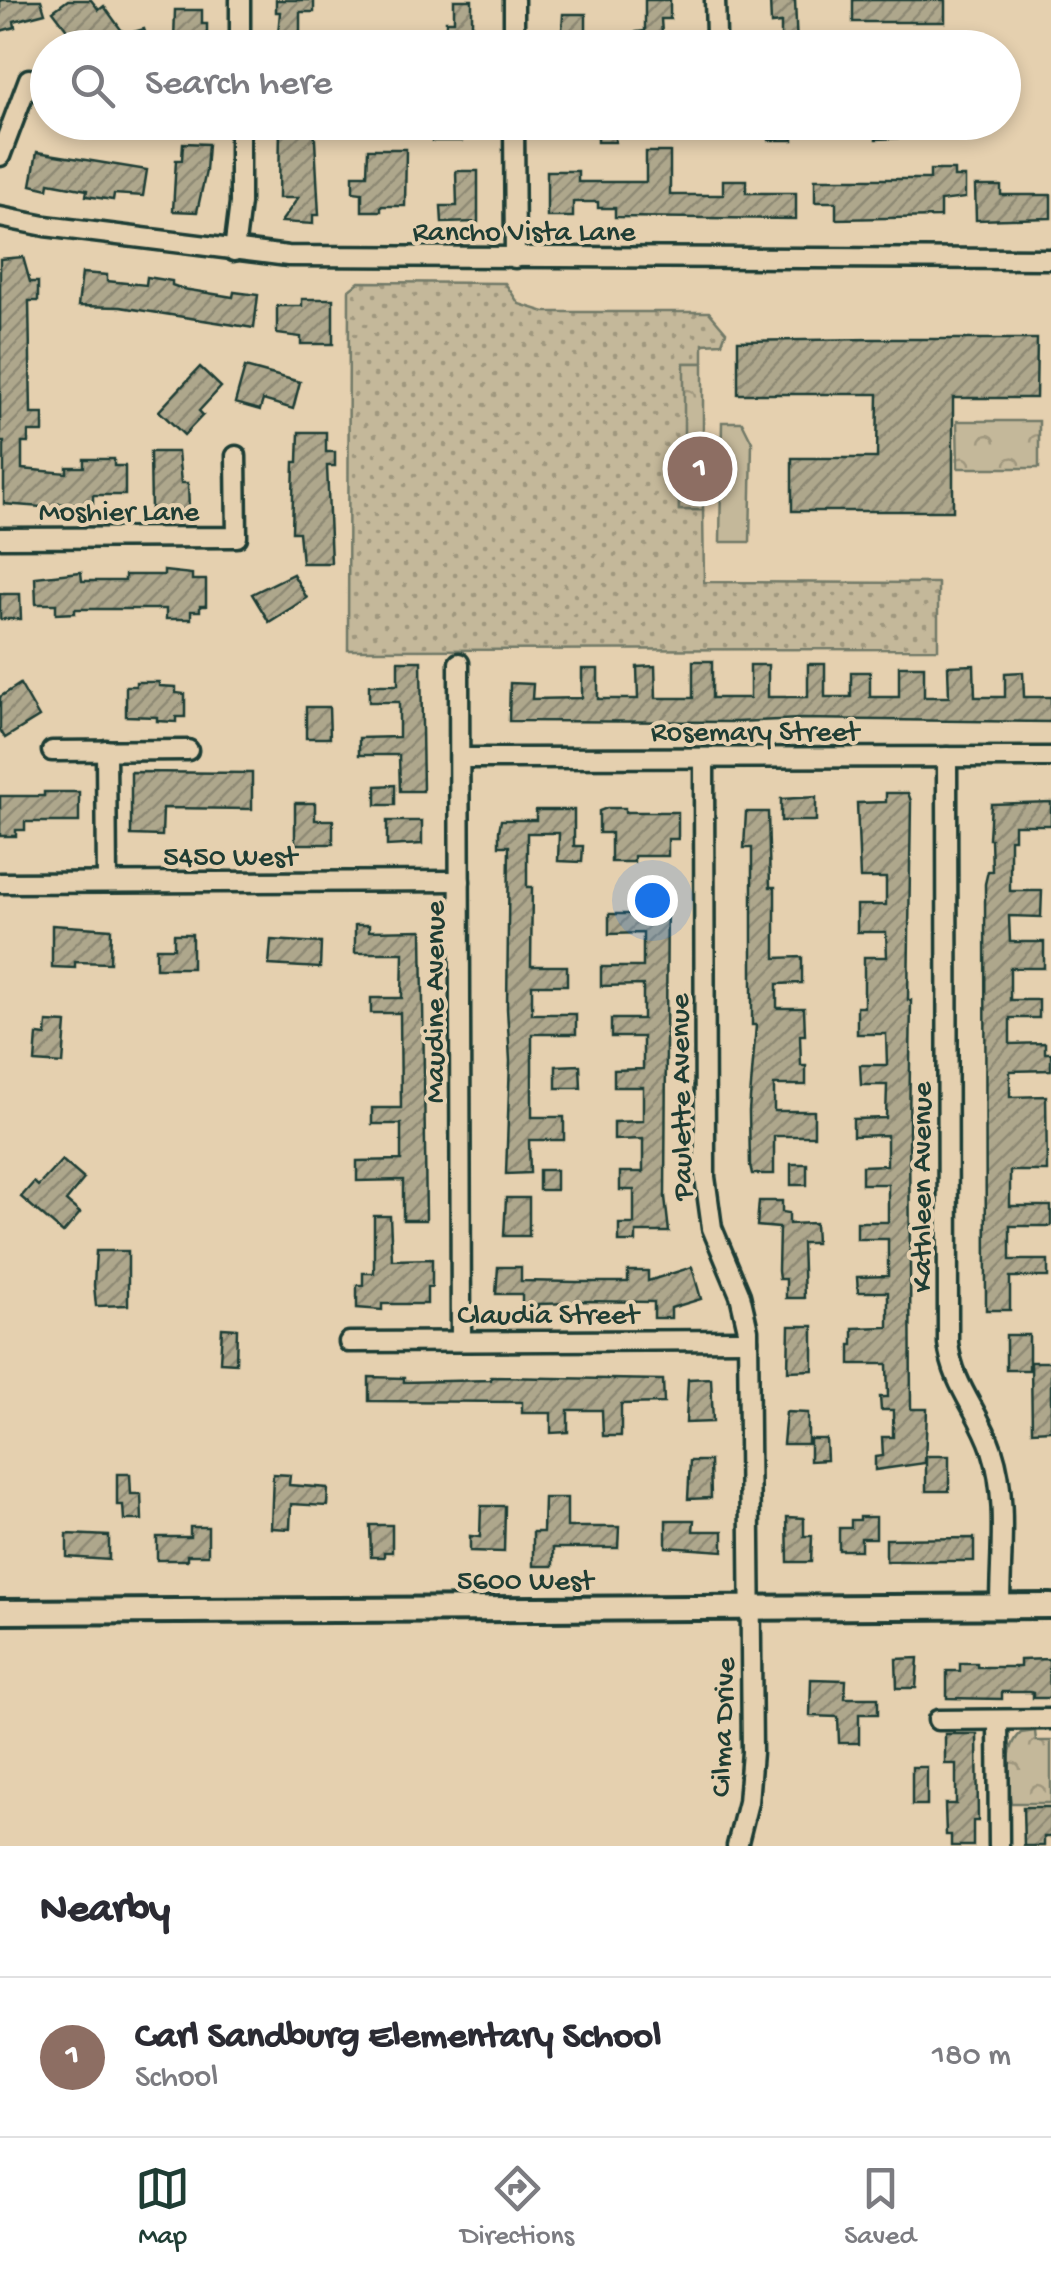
<!DOCTYPE html>
<style>
:root{--surface:#fff;--page:#f7f7f7;--text:#2b2b33;--muted:#7c7c81;--line:#e1e1e2;--accent:#1f3d34}
body{margin:0;font-family:"Gochi Hand",sans-serif;background:var(--page);color:var(--text)}
.you{position:absolute;left:652px;top:900px;width:35px;height:35px;margin:-25px;border:8px solid #fff;border-radius:50%;background:#1a73e8;box-shadow:0 0 0 15px #1a73e833}
.badge{display:grid;place-items:center;width:65px;height:65px;border-radius:50%;background:var(--accent);color:#fff;font-size:32px;font-weight:700}
.pin{position:absolute;translate:-50% -50%;border:5px solid #fff;box-shadow:0 2px 10px #0006}
.list{margin:0;padding:0;list-style:none}
h2{display:flex;justify-content:space-between;align-items:center;height:130px;margin:0;padding:0 40px;font-size:42px}
h2 small{font-size:32px;font-weight:400;color:var(--muted)}
.list li{display:grid;grid-template-columns:65px 1fr auto;gap:30px;align-items:center;box-sizing:border-box;height:160px;padding:0 40px;border-top:2px solid var(--line)}
.list b{display:block;font-size:38px;white-space:nowrap}
.list p{margin:0;font-size:32px;white-space:nowrap;color:var(--muted)}
.list em{font-size:32px;font-style:normal;color:var(--muted)}
.icon{flex:none;width:55px;height:55px;fill:none;stroke:currentColor;stroke-width:2;stroke-linecap:round;stroke-linejoin:round}
.map{position:relative;flex:none;width:1051px;height:1846px;overflow:hidden}
.search{position:absolute;background:var(--surface);box-shadow:0 5px 15px #0003;left:30px;right:30px;top:30px;height:110px;display:flex;align-items:center;gap:25px;box-sizing:border-box;padding:0 35px;border-radius:55px;color:var(--muted);font-size:38px}
.sheet{height:290px;background:var(--surface)}
nav{display:flex;justify-content:space-around;align-items:center;box-sizing:border-box;height:140px;border-top:2px solid var(--line);background:var(--surface);font-size:28px;color:var(--muted)}
nav a{display:grid;justify-items:center;gap:5px}
nav .on{color:var(--accent)}
.map>svg:first-child{display:block}
.grass{fill:url(#grass-dots);stroke:#727a67;stroke-width:2.5}
.park{fill:url(#park-crowns);stroke:#727a67;stroke-width:2.5}
.garden{fill:#c4b89a;stroke:#727a67;stroke-width:2.5}
.building{fill:url(#building-hatch);stroke:#1f3d34;stroke-width:2.5}
.lines{fill:none;stroke-linecap:round;stroke-linejoin:round}
.minor-casing{stroke:#1f3d34;stroke-width:25}
.major-casing{stroke:#1f3d34;stroke-width:30}
.minor{stroke:#e5d0af;stroke-width:18}
.major{stroke:#e5d0af;stroke-width:22}
.labels{text-anchor:middle;stroke-width:8;stroke-linejoin:round;paint-order:stroke}
.street-label{font-size:30px;fill:#1f3d34;stroke:#e5d0af}
</style>
<div class="map">
<svg width="1051" height="1846" viewBox="0 0 1051 1846">
<defs>
<pattern id="grass-dots" width="8" height="8" patternUnits="userSpaceOnUse" patternTransform="scale(2.5)"><rect width="8" height="8" fill="#c4b89a"/><path d="M2 2h.1M6 6h.1" fill="none" stroke="#9f977e" stroke-width="1.8" stroke-linecap="round"/></pattern>
<pattern id="park-crowns" width="20" height="18" patternUnits="userSpaceOnUse" patternTransform="scale(2.5)"><rect width="20" height="18" fill="#c4b89a"/><path d="M2 6a3 3 0 1 1 6 0M12 15a3 3 0 1 1 6 0" fill="none" stroke="#9f977e"/></pattern>
<pattern id="building-hatch" width="6" height="6" patternUnits="userSpaceOnUse" patternTransform="scale(2.5)"><rect width="6" height="6" fill="#aea78c"/><path d="M-1 1l2-2M0 6l6-6M5 7l2-2" fill="none" stroke="#8d8973"/></pattern>
</defs>
<rect width="100%" height="100%" fill="#e5d0af"/>
<filter id="ink" filterUnits="userSpaceOnUse"><feTurbulence type="fractalNoise" baseFrequency=".01" numOctaves="2"/><feDisplacementMap in="SourceGraphic" scale="20" xChannelSelector="R" yChannelSelector="G"/><feConvolveMatrix kernelMatrix="1 2 1 2 8 2 1 2 1" color-interpolation-filters="sRGB"/></filter>
<g filter="url(#ink)">
<polygon class="grass" points="359,282 505,283 519,304 545,312 709,312 726,332 722,343 703,344 703,363 685,363 684,489 679,490 679,510 703,510 704,582 938,583 938,649 348,650 349,290"/>
<g class="park">
<polygon points="684,363 703,363 703,510 679,510 679,489 684,488"/>
<polygon points="957,421 1039,421 1039,468 958,468"/>
<path d="M1035,1731L1036,1741H1051V1803H1011C1007,1782 1004,1748 1021,1733Z"/>
</g>
<polygon class="garden" points="722,422 742,422 752,442 750,542 720,542"/>
<g class="building">
<polygon points="0,0 41,0 45,13 14,21 15,27 0,31"/>
<polygon points="68,0 91,0 99,10 104,6 122,31 100,48 81,48 53,11"/>
<polygon points="276,0 314,0 314,12 300,12 300,48 277,46 280,12 276,12"/>
<polygon points="454,0 472,0 472,34 479,34 479,48 446,48 446,21 454,21"/>
<polygon points="645,0 670,0 670,19 661,19 663,48 637,48 636,32 645,31"/>
<polygon points="770,0 795,0 797,48 781,48 781,23 771,24"/>
<rect x="853" y="0" width="92" height="22"/>
<polygon points="175,10 202,10 202,24 207,24 207,42 174,42"/>
<polygon points="563,14 586,14 586,48 561,48"/>
<polygon points="144,29 150,48 126,48 123,35"/>
<polygon points="280,122 314,122 319,215 313,215 313,224 281,222 298,198 279,198"/>
<polygon points="431,122 462,122 462,141 432,141"/>
<polygon points="597,122 616,122 615,142 597,142"/>
<polygon points="768,122 793,122 793,140 769,140"/>
<polygon points="876,122 898,122 898,138 876,139"/>
<polygon points="183,143 208,144 206,171 197,212 173,211 176,160 182,160"/>
<polygon points="368,149 406,149 405,206 381,206 381,211 362,211 362,193 353,192 353,175 367,175"/>
<polygon points="37,152 147,170 143,196 114,194 113,200 86,196 87,190 49,183 48,189 31,185"/>
<polygon points="646,152 670,152 670,195 723,195 723,180 746,180 746,193 796,193 796,219 615,217 615,208 598,208 598,202 573,202 573,217 547,217 547,171 578,171 578,182 646,182"/>
<polygon points="930,170 954,170 954,177 965,177 965,198 940,201 940,217 836,219 836,202 815,202 815,179 930,179"/>
<polygon points="456,171 478,171 478,222 442,223 441,206 457,206"/>
<polygon points="975,186 1001,186 1001,195 1051,195 1051,218 976,220"/>
<polygon points="23,257 30,282 38,282 38,301 29,301 31,414 43,414 43,432 28,432 28,443 22,443 22,469 67,473 67,467 84,467 84,459 114,459 114,466 125,466 125,495 93,495 93,503 54,504 54,508 4,504 4,442 0,442 0,259"/>
<polygon points="82,273 107,275 107,281 146,285 147,277 172,281 172,285 183,289 233,297 234,292 258,295 254,328 120,307 78,306"/>
<polygon points="302,299 333,299 333,344 301,344 301,337 277,334 277,306 302,306"/>
<polygon points="872,339 1037,339 1036,398 953,398 953,511 792,511 792,458 877,458 878,394 738,394 738,341"/>
<polygon points="200,367 221,387 199,411 203,415 184,435 159,411"/>
<polygon points="245,367 300,382 293,409 263,400 260,410 235,403"/>
<polygon points="299,432 326,432 326,452 335,452 335,466 327,466 331,563 302,563 299,532 292,532 294,462 298,462"/>
<polygon points="150,452 178,452 181,483 188,483 189,510 151,510"/>
<polygon points="164,571 192,574 192,580 206,580 206,606 200,606 200,611 191,611 191,619 166,619 166,609 75,609 75,613 56,614 56,604 36,604 35,577 81,572 82,581 125,581 125,575 164,575"/>
<polygon points="293,574 307,598 269,622 252,594"/>
<polygon points="0,594 20,594 21,619 0,619"/>
<polygon points="398,661 421,661 423,791 400,791 399,755 359,755 359,738 399,737 399,702 369,702 369,685 398,685"/>
<polygon points="693,661 712,661 712,698 750,698 750,665 768,665 768,697 808,697 808,664 825,664 825,697 851,697 851,672 870,672 870,697 899,697 899,666 924,666 924,697 949,697 948,666 974,665 975,697 1005,697 1005,673 1023,672 1024,697 1051,697 1051,722 800,719 737,722 509,721 510,683 533,684 532,699 582,698 582,669 598,669 598,699 638,699 637,667 655,666 656,698 693,698"/>
<polygon points="136,682 159,682 159,686 176,687 176,693 185,694 185,717 176,717 176,722 157,721 157,717 126,716 126,686 136,686"/>
<polygon points="20,684 39,717 5,738 0,730 0,697"/>
<polygon points="306,707 329,707 330,738 306,738"/>
<polygon points="131,772 252,773 252,809 163,808 162,836 131,835"/>
<polygon points="395,785 395,805 376,805 376,786"/>
<polygon points="44,792 79,792 79,822 25,822 25,830 16,830 16,836 0,836 0,796 44,796"/>
<polygon points="886,793 908,793 911,801 908,1000 911,1000 909,1127 911,1409 927,1409 925,1463 875,1470 875,1457 883,1456 882,1437 893,1437 893,1410 881,1410 880,1397 888,1397 887,1364 850,1364 850,1345 853,1345 853,1328 888,1327 888,1292 858,1292 857,1277 888,1276 888,1239 857,1239 857,1222 888,1222 888,1184 862,1184 862,1166 887,1165 887,1135 853,1136 853,1119 886,1118 887,1085 861,1085 860,1065 887,1065 886,1034 857,1034 857,1007 864,1007 864,957 887,957 886,932 857,932 857,905 886,905 886,878 860,878 857,803 886,802"/>
<polygon points="816,797 816,821 781,821 781,799"/>
<polygon points="1051,802 1051,825 1014,825 1014,839 1010,839 1010,891 1042,891 1041,917 1009,916 1010,942 1044,942 1044,968 1010,968 1010,1000 1039,1000 1039,1018 1010,1018 1010,1044 1045,1043 1045,1053 1051,1053 1051,1070 1010,1071 1010,1097 1046,1096 1047,1171 1010,1171 1010,1206 1051,1206 1051,1226 1010,1226 1010,1260 1048,1260 1048,1277 1010,1277 1010,1310 986,1310 985,884 988,871 992,871 991,839 989,839 991,804"/>
<polygon points="295,803 315,803 315,820 333,820 333,844 295,844"/>
<polygon points="607,808 625,808 625,812 678,812 678,839 668,839 668,856 634,856 634,862 611,862 611,833 599,833 599,811"/>
<polygon points="536,810 574,810 574,846 583,846 582,862 558,861 559,833 527,833 527,887 532,887 531,966 567,966 567,985 532,985 532,1014 576,1014 576,1034 532,1034 532,1117 564,1117 564,1140 529,1140 530,1173 506,1174 510,1061 507,1008 509,846 499,846 499,831 501,820 536,820"/>
<polygon points="746,812 768,812 770,887 775,887 775,958 802,957 802,983 777,984 777,1008 804,1008 805,1035 800,1035 801,1066 806,1066 806,1085 774,1085 774,1111 814,1111 814,1136 774,1136 774,1174 752,1174 750,1165 749,1111 756,1025 752,1025 752,848 744,848"/>
<polygon points="387,821 422,821 422,844 387,846"/>
<polygon points="643,887 667,887 665,1197 669,1232 636,1232 636,1242 619,1242 619,1224 634,1224 634,1190 620,1190 620,1172 643,1172 643,1139 614,1140 614,1122 643,1121 643,1087 614,1087 614,1070 643,1069 643,1037 611,1037 611,1019 643,1019 643,985 601,986 601,967 643,967 643,933 609,934 609,914 643,914"/>
<polygon points="52,925 111,929 110,963 75,962 75,968 52,967"/>
<polygon points="355,925 369,925 369,931 422,930 426,1220 403,1220 403,1180 357,1181 357,1161 401,1160 401,1124 372,1124 372,1108 401,1108 400,1013 371,1013 371,998 402,998 403,953 355,953"/>
<polygon points="174,934 192,934 192,968 156,968 156,948 174,948"/>
<polygon points="271,940 321,943 320,968 269,965"/>
<polygon points="47,1022 66,1023 63,1064 35,1062 37,1035 46,1036"/>
<polygon points="580,1065 581,1088 556,1088 556,1066"/>
<polygon points="62,1160 84,1179 66,1201 80,1213 63,1233 21,1197 34,1182 38,1186"/>
<rect x="791" y="1164" width="16" height="21"/>
<rect x="539" y="1170" width="17" height="20"/>
<polygon points="506,1198 529,1198 529,1236 504,1236"/>
<polygon points="759,1201 782,1201 782,1212 789,1213 789,1224 815,1223 816,1243 802,1243 804,1298 786,1298 786,1279 779,1279 778,1271 779,1228 757,1226"/>
<polygon points="374,1216 390,1216 392,1260 432,1259 432,1287 427,1287 427,1304 382,1304 382,1310 357,1308 357,1285 363,1285 363,1273 374,1273"/>
<polygon points="96,1251 128,1251 128,1305 96,1306 94,1285"/>
<polygon points="498,1267 521,1267 521,1281 576,1282 628,1282 628,1271 648,1271 648,1281 692,1267 701,1299 671,1308 671,1318 654,1318 654,1302 576,1301 576,1303 538,1304 538,1309 522,1309 522,1294 496,1294"/>
<polygon points="789,1326 813,1326 813,1370 788,1371"/>
<polygon points="222,1328 237,1329 236,1363 220,1362"/>
<rect x="1006" y="1335" width="23" height="35"/>
<polygon points="1031,1362 1051,1362 1051,1430 1032,1431"/>
<polygon points="369,1377 404,1378 404,1382 491,1380 491,1377 663,1380 664,1403 621,1404 621,1436 603,1436 602,1410 568,1410 568,1432 551,1433 551,1413 522,1413 522,1402 369,1401"/>
<polygon points="711,1378 713,1422 686,1423 688,1379"/>
<polygon points="786,1412 808,1413 808,1444 783,1444"/>
<polygon points="810,1439 826,1439 827,1460 810,1461"/>
<rect x="926" y="1456" width="23" height="35"/>
<polygon points="690,1461 710,1461 711,1498 688,1499"/>
<polygon points="117,1474 130,1474 131,1494 141,1494 142,1520 124,1520 123,1505 117,1505"/>
<polygon points="273,1474 290,1475 289,1485 328,1488 327,1506 291,1504 290,1529 271,1528"/>
<polygon points="544,1498 567,1498 567,1527 619,1527 618,1548 553,1548 553,1566 533,1566 533,1532 543,1532"/>
<polygon points="481,1506 505,1506 504,1552 470,1551 470,1536 480,1537"/>
<polygon points="787,1517 804,1518 804,1536 812,1536 811,1562 788,1562"/>
<polygon points="860,1517 876,1517 876,1538 861,1538 861,1550 839,1550 839,1528 851,1528 851,1520 860,1520"/>
<polygon points="666,1520 694,1520 693,1531 723,1531 723,1551 666,1547"/>
<polygon points="370,1525 392,1525 392,1552 384,1552 384,1557 371,1557"/>
<polygon points="190,1527 208,1527 208,1555 187,1555 187,1560 157,1560 157,1537 190,1537"/>
<polygon points="67,1534 109,1536 109,1560 67,1557"/>
<polygon points="974,1538 974,1561 886,1561 886,1539"/>
<polygon points="918,1658 916,1688 897,1688 896,1659"/>
<polygon points="1049,1659 1050,1698 1033,1698 1033,1693 1030,1692 1002,1692 1002,1699 947,1698 947,1671 960,1671 960,1663 977,1663 977,1667 1020,1667 1020,1660"/>
<polygon points="811,1679 846,1680 845,1698 878,1698 878,1714 859,1714 859,1743 839,1743 838,1717 810,1716"/>
<polygon points="945,1734 977,1734 978,1821 973,1821 973,1846 951,1846 951,1835 946,1835 945,1804 956,1804 956,1764 945,1764"/>
<rect x="912" y="1767" width="15" height="38"/>
<polygon points="1023,1807 1051,1807 1051,1837 1044,1837 1044,1846 1024,1846"/>
</g>
<g class="lines">
<g class="minor-casing">
<g id="minor">
<polyline points="240,0 240,48"/>
<polyline points="514,0 514,48"/>
<polyline points="715,0 716,35"/>
<polyline points="514,122 515,258"/>
<polyline points="0,156 29,79"/>
<polyline points="0,217 45,226 288,256 1051,259"/>
<polyline points="234,251 240,203 240,122"/>
<polyline points="0,538 237,537 236,456"/>
<polyline points="459,663 461,1341"/>
<polyline points="106,750 107,882"/>
<polyline points="52,751 188,750"/>
<path d="M947,757L948,1343C953,1387 979,1410 992,1450C1008,1498 1000,1556 1000,1606"/>
<polyline points="460,758 1051,757"/>
<polyline points="704,758 705,1177 712,1228 740,1295 748,1330 752,1752 748,1802 737,1846"/>
<polyline points="0,883 460,881"/>
<polyline points="349,1342 748,1340"/>
<polyline points="938,1720 1051,1719"/>
<polyline points="998,1720 999,1846"/>
</g>
</g>
<g class="major-casing">
<polyline id="major" points="0,1612 1051,1606"/>
</g>
<use href="#minor" class="minor"/>
<use href="#major" class="major"/>
</g>
</g>
<g class="labels">
<g class="street-label">
<text x="524" y="240">Rancho Vista Lane</text>
<text x="119" y="520">Moshier Lane</text>
<text x="755" y="740">Rosemary Street</text>
<text x="230" y="865">5450 West</text>
<text transform="translate(433 1002) rotate(-90)" y="10">Maudine Avenue</text>
<text transform="translate(679 1097) rotate(-91)" y="10">Paulette Avenue</text>
<text transform="translate(920 1187) rotate(-90)" y="10">Kathleen Avenue</text>
<text x="548" y="1323">Claudia Street</text>
<text x="525" y="1589">5600 West</text>
<text transform="translate(721 1727) rotate(-88)" y="10">Cilma Drive</text>
</g>
</g>
</svg>
<div class="you"></div>
<div class="pin badge" style="left:700px;top:469px;background:#8d6e63">1</div>
<div class="search"><svg class="icon" aria-label="search" viewBox="0 0 24 24"><circle cx="10" cy="10" r="6"/><path d="M15 15l6 6"/></svg>Search here</div>
</div>
<section class="sheet">
<h2>Nearby<small></small></h2>
<ul class="list">
<li><span class="badge" style="background:#8d6e63">1</span><div><b>Carl Sandburg Elementary School</b><p>School</p></div><em>180 m</em></li>
</ul>
</section>
<nav>
<a class="on"><svg class="icon" aria-label="map" viewBox="0 0 24 24"><path d="M3 6l6-2 6 2 6-2v14l-6 2-6-2-6 2zM9 4v14M15 6v14"/></svg>Map</a>
<a><svg class="icon" aria-label="directions" viewBox="0 0 24 24"><path d="M12 3l9 9-9 9-9-9zM9 14v-3h6M13 9l2 2-2 2"/></svg>Directions</a>
<a><svg class="icon" aria-label="saved" viewBox="0 0 24 24"><path d="M7 4h10v16l-5-4-5 4z"/></svg>Saved</a>
</nav>
